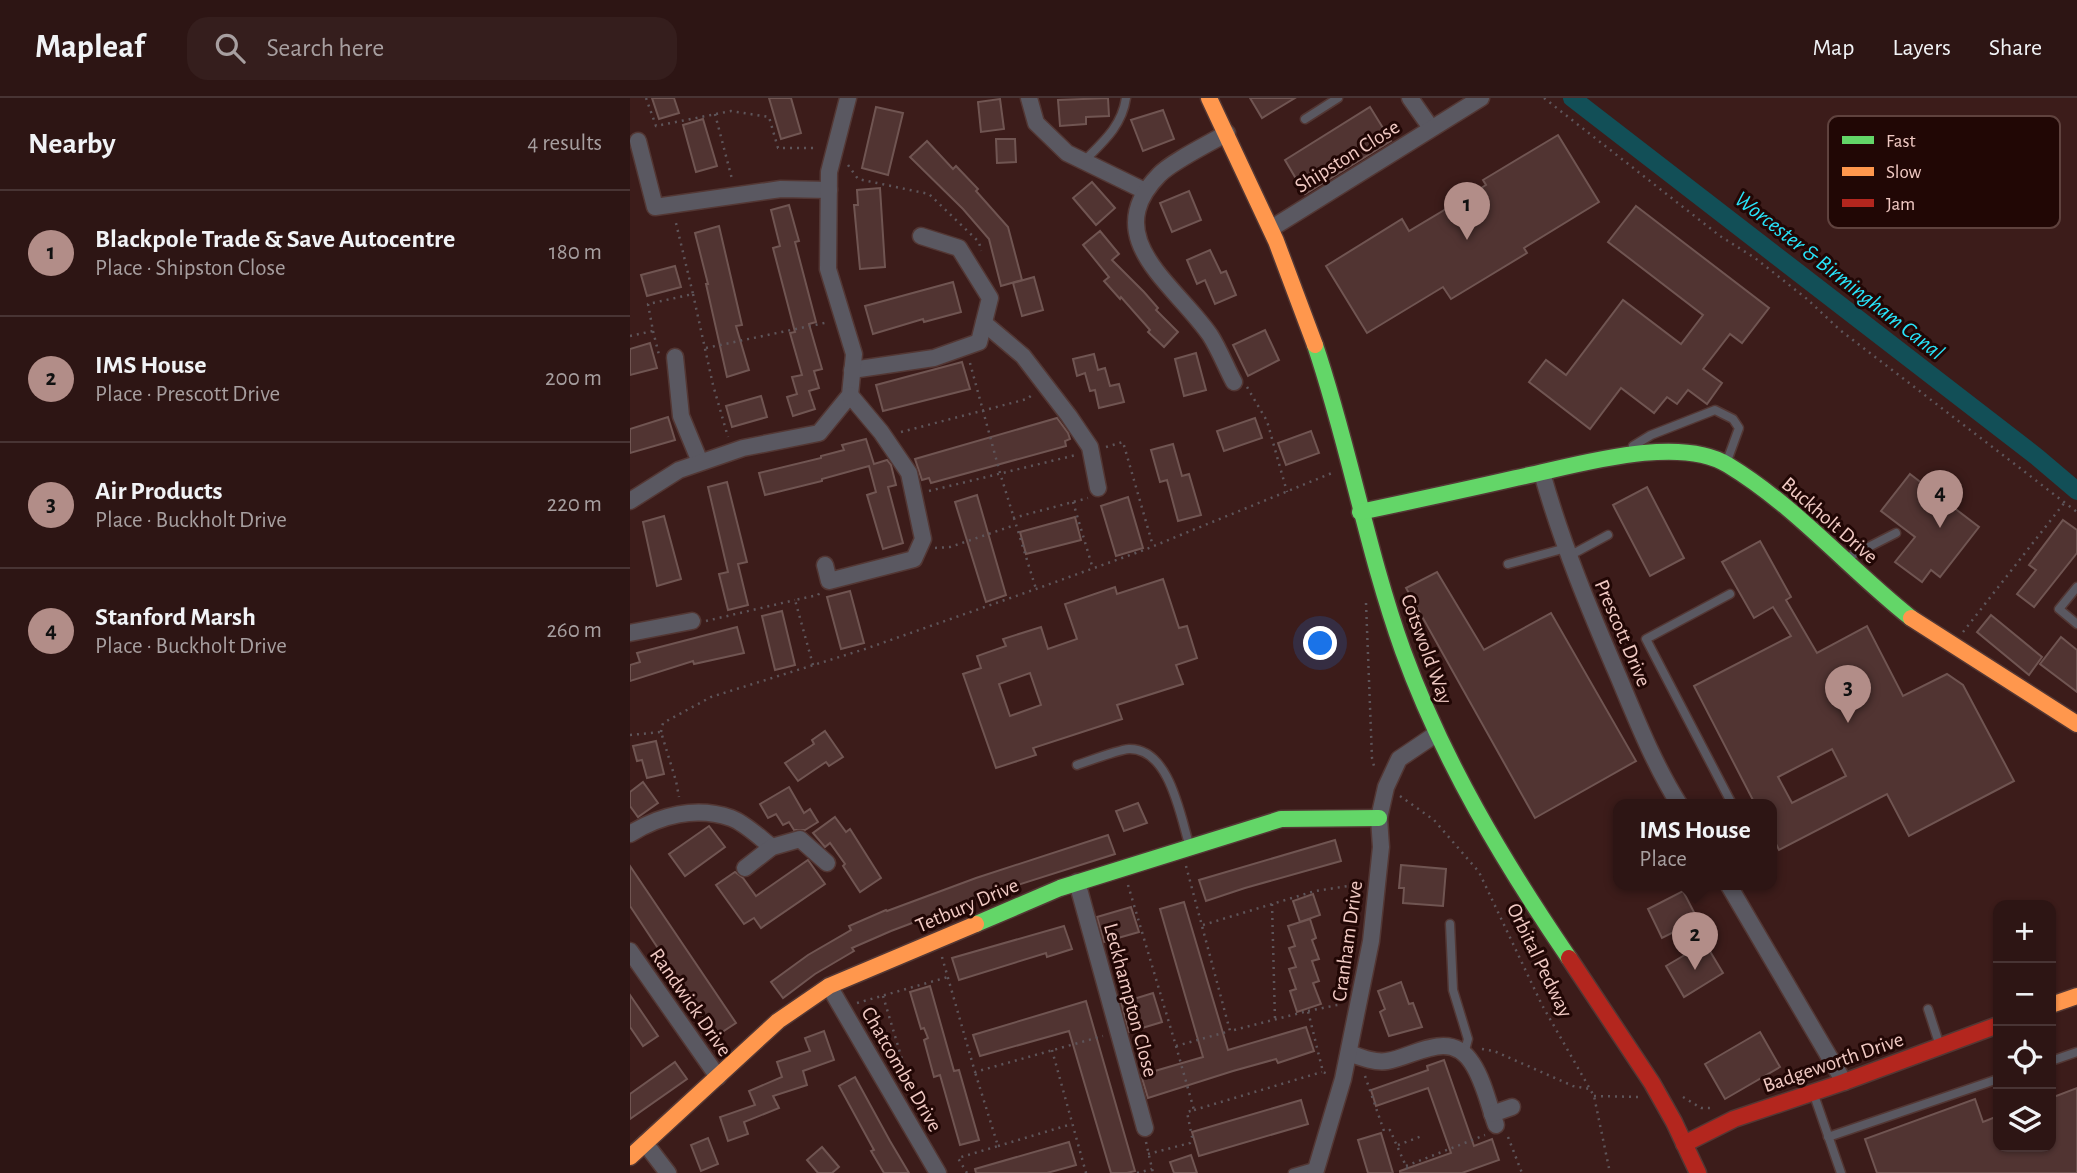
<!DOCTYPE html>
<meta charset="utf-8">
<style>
:root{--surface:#2d1514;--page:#351e1d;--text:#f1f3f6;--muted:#a79fa0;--line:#483434;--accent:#b28d88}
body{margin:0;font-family:"Alegreya Sans",sans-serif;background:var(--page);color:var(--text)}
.controls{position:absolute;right:21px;bottom:21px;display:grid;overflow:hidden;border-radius:14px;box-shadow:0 2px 5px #0004}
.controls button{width:63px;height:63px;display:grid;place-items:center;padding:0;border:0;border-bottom:2px solid var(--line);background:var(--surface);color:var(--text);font:35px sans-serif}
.you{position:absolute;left:691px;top:546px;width:24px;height:24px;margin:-18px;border:5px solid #fff;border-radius:50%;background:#1a73e8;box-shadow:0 0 0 10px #1a73e833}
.badge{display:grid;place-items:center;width:46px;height:46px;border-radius:50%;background:var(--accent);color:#111;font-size:23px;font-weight:700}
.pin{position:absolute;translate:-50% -58px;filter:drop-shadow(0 2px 4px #0008)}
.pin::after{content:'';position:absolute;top:37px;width:24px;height:21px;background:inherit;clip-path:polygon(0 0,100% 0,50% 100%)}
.popup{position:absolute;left:983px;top:701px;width:164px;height:91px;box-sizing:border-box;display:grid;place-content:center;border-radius:14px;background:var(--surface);filter:drop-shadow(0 2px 5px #0005);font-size:23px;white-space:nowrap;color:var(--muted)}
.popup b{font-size:26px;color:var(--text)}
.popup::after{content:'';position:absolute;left:50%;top:100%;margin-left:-14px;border:14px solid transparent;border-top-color:var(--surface)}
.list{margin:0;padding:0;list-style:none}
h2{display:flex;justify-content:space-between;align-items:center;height:91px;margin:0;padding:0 28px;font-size:30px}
h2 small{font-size:23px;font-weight:400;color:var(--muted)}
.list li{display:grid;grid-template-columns:46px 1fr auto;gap:21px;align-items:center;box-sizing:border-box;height:126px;padding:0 28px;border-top:2px solid var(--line)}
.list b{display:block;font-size:26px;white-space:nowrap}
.list p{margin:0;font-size:23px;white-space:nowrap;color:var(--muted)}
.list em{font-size:23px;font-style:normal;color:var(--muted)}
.icon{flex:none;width:38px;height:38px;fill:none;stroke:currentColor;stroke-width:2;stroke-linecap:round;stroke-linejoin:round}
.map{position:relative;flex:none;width:1447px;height:1075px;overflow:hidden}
header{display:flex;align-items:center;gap:42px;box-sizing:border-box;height:98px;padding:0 35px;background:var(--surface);border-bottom:2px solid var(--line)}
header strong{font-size:33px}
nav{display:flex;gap:38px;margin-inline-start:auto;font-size:24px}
.search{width:490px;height:63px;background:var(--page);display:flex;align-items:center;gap:18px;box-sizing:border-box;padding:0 24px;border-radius:21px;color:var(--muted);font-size:26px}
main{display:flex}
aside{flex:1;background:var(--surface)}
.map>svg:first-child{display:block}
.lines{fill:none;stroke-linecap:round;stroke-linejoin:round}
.canal{stroke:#124f57;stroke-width:18}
.building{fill:#513432;stroke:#705552;stroke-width:2;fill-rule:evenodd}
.lane-casing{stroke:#533734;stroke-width:11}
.street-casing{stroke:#533734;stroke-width:19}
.fast-casing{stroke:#533734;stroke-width:19}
.slow-casing{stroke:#533734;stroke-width:19}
.jam-casing{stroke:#533734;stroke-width:19}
.path{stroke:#5e555a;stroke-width:2.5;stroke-dasharray:2 5;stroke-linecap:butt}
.lane{stroke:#5a5861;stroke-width:8}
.street{stroke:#5a5861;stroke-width:16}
.fast{stroke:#63d668;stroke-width:16}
.slow{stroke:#ff974d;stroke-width:16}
.jam{stroke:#b3261e;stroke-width:16}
.labels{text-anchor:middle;stroke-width:6;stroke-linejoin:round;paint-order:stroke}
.street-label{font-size:21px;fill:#f1cac4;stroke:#210705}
.water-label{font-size:23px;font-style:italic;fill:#28e4fa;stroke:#210705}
.key{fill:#210705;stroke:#5f423e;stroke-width:2}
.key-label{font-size:19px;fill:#f1cac4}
</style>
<header>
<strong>Mapleaf</strong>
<div class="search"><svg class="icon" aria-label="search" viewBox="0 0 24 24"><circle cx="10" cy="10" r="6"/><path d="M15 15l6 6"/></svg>Search here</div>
<nav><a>Map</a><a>Layers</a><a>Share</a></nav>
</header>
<main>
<aside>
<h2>Nearby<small>4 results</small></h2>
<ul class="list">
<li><span class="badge">1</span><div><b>Blackpole Trade &amp; Save Autocentre</b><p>Place · Shipston Close</p></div><em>180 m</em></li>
<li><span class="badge">2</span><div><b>IMS House</b><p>Place · Prescott Drive</p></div><em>200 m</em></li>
<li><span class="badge">3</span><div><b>Air Products</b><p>Place · Buckholt Drive</p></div><em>220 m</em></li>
<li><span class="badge">4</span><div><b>Stanford Marsh</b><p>Place · Buckholt Drive</p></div><em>260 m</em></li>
</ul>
</aside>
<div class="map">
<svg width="1447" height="1075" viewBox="0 0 1447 1075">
<rect width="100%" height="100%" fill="#3c1c1a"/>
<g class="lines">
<polyline class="canal" points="942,0 1407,359 1447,393"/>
</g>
<g class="building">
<polygon points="22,0 44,0 49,15 29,21"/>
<polygon points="139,0 161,0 171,35 151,41"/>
<polygon points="478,0 479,18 456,19 456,26 430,28 428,2"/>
<polygon points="620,0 665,0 632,20"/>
<polygon points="370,1 374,31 351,34 348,4"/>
<polygon points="246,9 273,15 258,77 232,70"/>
<polygon points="740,9 761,43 675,96 655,62"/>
<polygon points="533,12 544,41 513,53 501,22"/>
<polygon points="73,21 87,68 66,74 53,27"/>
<polygon points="928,37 969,104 894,150 897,155 821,201 813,189 737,235 696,168 772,121 779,133 856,87 853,82"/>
<polygon points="366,41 385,41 386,64 367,65"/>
<polygon points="297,43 323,71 326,68 348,91 346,93 378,129 392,182 371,188 359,141 333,111 280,59"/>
<polygon points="462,84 485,110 466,127 443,100"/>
<polygon points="250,90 255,169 230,171 224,107 228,107 227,92"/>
<polygon points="559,93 571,122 542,134 530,105"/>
<polygon points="159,107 169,143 165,144 186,224 179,226 192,271 184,273 189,290 179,293 185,311 163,318 157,299 167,296 162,279 172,277 160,235 165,234 143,150 150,148 141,112"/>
<polygon points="1006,108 1139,210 1112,245 1100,236 1073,271 1092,285 1077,306 1058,292 1047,306 1037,299 1024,315 991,290 960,331 899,284 916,262 936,277 993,202 1051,246 1073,217 978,144"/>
<polygon points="89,128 112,227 106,228 119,272 97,279 76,186 78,186 65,135"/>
<polygon points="470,133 489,156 482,162 514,194 528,210 526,212 548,234 534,249 518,234 520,232 491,199 490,201 474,183 479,179 453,147"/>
<polygon points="580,152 591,175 596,173 606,197 585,206 575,182 567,186 557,162"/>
<polygon points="45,168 51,189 17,198 11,177"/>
<polygon points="404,179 413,212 392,218 383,185"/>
<polygon points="323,184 331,214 294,224 293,221 243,236 235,208"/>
<polygon points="635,232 649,262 618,278 603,247"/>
<polygon points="20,245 27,270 0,277 0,251"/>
<polygon points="566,255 576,292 554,298 545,261"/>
<polygon points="464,256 468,272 475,270 480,288 489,286 494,304 469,310 465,292 460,293 455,275 447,278 443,261"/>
<polygon points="332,264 340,291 253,313 246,287"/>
<polygon points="131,298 137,319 102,329 96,308"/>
<polygon points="38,319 45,342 0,355 0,331"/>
<polygon points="427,320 438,335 440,341 435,343 436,348 301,385 299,380 292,382 285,361"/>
<polygon points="625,320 632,340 594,353 587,333"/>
<polygon points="681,333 689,355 656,367 648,345"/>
<polygon points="236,341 244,366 257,362 261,367 266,387 258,389 273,445 253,451 237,397 246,394 239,368 192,381 192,383 135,397 129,375 191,360 191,358 214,352 212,347"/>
<polygon points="543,346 552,378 559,376 571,417 548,423 537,382 530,384 521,352"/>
<polygon points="1280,376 1349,429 1310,479 1301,472 1292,484 1265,464 1285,439 1251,413"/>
<polygon points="97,384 117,464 108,466 118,507 98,512 89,476 98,474 78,389"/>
<polygon points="1017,389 1054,460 1020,478 983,407"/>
<polygon points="347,397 376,497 356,504 325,404"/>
<polygon points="498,399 513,450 486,458 471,408"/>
<polygon points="34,418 51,481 27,488 13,424"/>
<polygon points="445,419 451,442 396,456 390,434"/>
<polygon points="1433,422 1447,432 1447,455 1404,509 1387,496 1406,472 1399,467"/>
<path d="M1130,443L1161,499L1156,502L1187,555L1237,528L1273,598L1317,576L1333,587L1384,683L1279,738L1257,696L1149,752L1142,738V706H1125L1064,588L1161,538L1143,509L1124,520L1092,464ZM1202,651L1216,678L1162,705L1148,679Z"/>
<polygon points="807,474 854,552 921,515 1006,663 905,720 776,490"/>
<path d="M533,481L549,530L557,528L567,560L546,567L553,586L487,607L492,621L403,650L406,657L366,670L333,576L351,570L347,558L376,548L373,541L411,529L418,551L447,541L435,506L485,489L487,496ZM400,575L411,607L380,618L369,586Z"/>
<polygon points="220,493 234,545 211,551 197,499"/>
<polygon points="152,513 165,567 145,572 132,518"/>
<polygon points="1361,517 1412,559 1399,577 1347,534"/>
<polygon points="107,529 114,555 64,566 63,563 0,583 0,567 10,564 7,555"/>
<polygon points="1431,539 1447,552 1447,594 1410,566"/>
<polygon points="195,633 213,659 199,668 196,664 168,683 155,665 184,646 182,642"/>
<polygon points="26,643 34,676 17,680 12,662 7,663 3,648"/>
<polygon points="13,684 28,705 8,719 0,708 0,694"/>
<polygon points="159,689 174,715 180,711 188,724 175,732 164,732 159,724 153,727 146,716 138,720 130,706"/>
<polygon points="508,705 517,725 494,733 486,713"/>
<polygon points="205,719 216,734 220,731 251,780 230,794 213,768 215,766 200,745 195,749 183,735"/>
<polygon points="79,728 95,749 55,778 39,756"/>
<polygon points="478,737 485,756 359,796 261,833 222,850 224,853 185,876 153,900 141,884 178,857 221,832 219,828 256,812 257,813 346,780"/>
<polygon points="705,742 711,763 615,790 576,803 569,782"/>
<polygon points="178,762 195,786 131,830 124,820 114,826 86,787 105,774 113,780 126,798"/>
<polygon points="771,767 816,771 813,808 773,805 774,790 769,790"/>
<polygon points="0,768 106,925 86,938 0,808"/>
<polygon points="1053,793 1068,822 1032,840 1018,811"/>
<polygon points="683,796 690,817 670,824 663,803"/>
<polygon points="554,804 598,952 676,929 684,953 648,965 646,961 603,973 518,1000 511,977 573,959 530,811"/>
<polygon points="501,809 509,834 474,844 467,819"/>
<polygon points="680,821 686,840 682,842 689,861 682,863 689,883 683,885 691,906 667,914 660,893 666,891 659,871 666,869 659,850 665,848 658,828"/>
<polygon points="434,828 442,851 417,859 416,855 329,882 322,860"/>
<polygon points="1075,845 1093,875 1054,899 1036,868"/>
<polygon points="771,884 779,906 783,905 792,929 759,938 750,914 755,911 748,893"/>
<polygon points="300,888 324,973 329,972 349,1042 330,1047 310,977 304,979 294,942 298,940 294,930 291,931 280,894"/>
<polygon points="523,895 532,924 499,934 491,905"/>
<polygon points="0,897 28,938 13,948 0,929"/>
<polygon points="456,903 505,1073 497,1075 481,1075 439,933 350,958 343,937"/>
<polygon points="194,933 204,962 173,973 177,987 143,998 149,1010 114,1024 118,1036 98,1043 90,1019 125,1007 119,993 152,979 147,964 180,953 175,940"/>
<polygon points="1130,934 1150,969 1095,1001 1075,966"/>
<polygon points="814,962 844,1048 862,1041 869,1062 832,1075 770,1075 770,1073 821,1055 798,990 746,1008 741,992 798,972 797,968"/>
<polygon points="45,964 57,981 0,1021 0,996"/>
<polygon points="225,979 260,1043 279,1075 254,1075 241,1053 244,1052 209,988"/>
<polygon points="1447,990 1447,1075 1247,1075 1235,1041 1345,1001 1353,1024 1368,1018 1368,1049 1421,1049 1421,1000"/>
<polygon points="671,1002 678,1026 569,1058 562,1034"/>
<polygon points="751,1035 763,1075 738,1075 728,1042"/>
<polygon points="78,1040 88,1066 71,1073 61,1047"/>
<polygon points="439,1044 446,1067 417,1075 346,1075 345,1071"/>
<polygon points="192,1049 209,1069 202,1075 188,1075 177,1062"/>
<polygon points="561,1057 567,1075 544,1075 540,1064"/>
</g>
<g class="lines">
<g class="lane-casing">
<g id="lane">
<polyline points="675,21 708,0"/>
<path d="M454,63C473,44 492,28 496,0"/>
<polyline points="1003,348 1021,337 1085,312 1103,321 1109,330 1097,363"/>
<polyline points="939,458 978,437"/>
<polyline points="1217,460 1266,435"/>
<polyline points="878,466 936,450"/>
<polyline points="1447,489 1429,511 1447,526"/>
<polyline points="1100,496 1016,541 1102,706"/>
<path d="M447,667C459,663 487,652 499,651C539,650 550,716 559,746"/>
<polyline points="820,826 823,892 838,941 834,956"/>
<polyline points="1298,911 1310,948"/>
<polyline points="1421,963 1447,954"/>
<polyline points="1184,997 1211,1075"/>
<polyline points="1198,1039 1368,981"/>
<polyline points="663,1075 687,1068"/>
</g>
</g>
<g class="street-casing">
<g id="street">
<polyline points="399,0 406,25 437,55 515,93"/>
<polyline points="780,0 801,30"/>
<path d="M597,35C580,45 541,64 529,77C467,140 546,187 580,237C589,251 596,269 604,284"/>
<polyline points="8,43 25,109 151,91 199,92"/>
<polyline points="642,130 851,0"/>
<polyline points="354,225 393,258 439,318 460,349 468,390"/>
<polyline points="45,259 51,318 70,364"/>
<polyline points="222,272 304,260 349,244 360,200 329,150 291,138"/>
<path d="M912,375C932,446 960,513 989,580C1007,623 1024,666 1049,706"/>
<polyline points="0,403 49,372 113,350 189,335 220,297 224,256 198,171 199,74 218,0"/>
<polyline points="195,467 199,483 284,461 293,441 279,375 251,334 220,297"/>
<polyline points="0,535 62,523"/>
<path d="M0,736C30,717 66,708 101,720C115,725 130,740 142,749"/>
<polyline points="115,770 142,749 170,741 197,765"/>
<polyline points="447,784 515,1030"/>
<polyline points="1098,786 1214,984"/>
<polyline points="0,853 88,979"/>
<polyline points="199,888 308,1075"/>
<path d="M719,955C730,959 744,965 757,963C784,959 820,930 842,965C854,983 859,1008 866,1027"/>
<polyline points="862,1016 882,1009"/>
<polyline points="15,1045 38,1075"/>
<polyline points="685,1075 713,981 741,843 751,749 749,720 756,689 769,661 806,636"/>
</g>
</g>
<g class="fast-casing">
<g id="fast">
<path d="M685,247C719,347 737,453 773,553C813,663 873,763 939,860"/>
<path d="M730,414C782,403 834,392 886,380C941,369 1047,335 1098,367C1167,409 1218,470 1281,520"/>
<polyline points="346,826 430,790 651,721 749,720"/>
</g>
</g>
<g class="slow-casing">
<g id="slow">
<polyline points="579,0 646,143 685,247"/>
<polyline points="1281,520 1447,626"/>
<polyline points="1421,907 1447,898"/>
<polyline points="0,1059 148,923 199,888 346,826"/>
</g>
</g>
<g class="jam-casing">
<g id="jam">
<polyline points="939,860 1022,985 1044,1024 1068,1075"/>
<polyline points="1054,1046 1104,1021 1214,984 1368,927"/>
</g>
</g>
<g class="path">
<polyline points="16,0 26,28 101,13 139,19 148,50 188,50"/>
<polyline points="914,0 1090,138 1125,160 1177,201 1210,232 1447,414"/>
<polyline points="85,16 102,81"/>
<polyline points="218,67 228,81 299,96 349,144 351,153"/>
<polyline points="63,196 83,287 98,339"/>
<polyline points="23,233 29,257"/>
<polyline points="0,238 23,233 18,206 63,196 45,121"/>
<polyline points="76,250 199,224"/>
<polyline points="340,265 370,375 406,491"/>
<polyline points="617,289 637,323 657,394"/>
<polyline points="271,334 397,301 402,297"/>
<polyline points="476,349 493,344 523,448"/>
<polyline points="299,393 446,357"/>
<polyline points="443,404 463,471"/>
<polyline points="383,420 458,400"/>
<polyline points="305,450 320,449 385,427"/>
<polyline points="736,505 742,660 745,672"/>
<polyline points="76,523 165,502"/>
<polyline points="1333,534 1435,404"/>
<polyline points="183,567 165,502 188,497 190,494"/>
<polyline points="31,634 33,625 81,599 235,551 406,491 514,452 702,375"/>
<polyline points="0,637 31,634 46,683 49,699"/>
<polyline points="770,698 804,722 849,774 912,907 964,998 980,1075"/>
<polyline points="556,768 600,933 678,913 693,974 698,976"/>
<polyline points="498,787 546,948 600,933"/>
<polyline points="642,806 645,922"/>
<polyline points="573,827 685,793 732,786"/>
<polyline points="312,859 345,974 473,938"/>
<polyline points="253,898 283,998"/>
<polyline points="227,905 318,879"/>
<polyline points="678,913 712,906"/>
<polyline points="852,951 864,953 943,988 960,991"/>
<polyline points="422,952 456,1075"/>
<polyline points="735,978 754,1033 760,1032 779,1075"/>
<polyline points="964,998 1009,999"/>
<polyline points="1053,999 1071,1010 1082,1010"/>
<polyline points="564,1012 692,974"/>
<polyline points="878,1039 892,1075"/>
<polyline points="516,1044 523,1075"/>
<polyline points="768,1047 792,1038"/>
<polyline points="368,1048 442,1026"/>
<polyline points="518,1056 560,1045 562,1039 557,1014 564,1012 546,948"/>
<polyline points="776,1068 855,1037"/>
<polyline points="337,1075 328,1060 368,1048 345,974"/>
<polyline points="507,1075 522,1071"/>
</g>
<use href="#lane" class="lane"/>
<use href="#street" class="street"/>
<use href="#fast" class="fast"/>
<use href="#slow" class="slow"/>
<use href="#jam" class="jam"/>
</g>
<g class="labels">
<g class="street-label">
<text transform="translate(717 58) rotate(-32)" y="7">Shipston Close</text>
<text transform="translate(1200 422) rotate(41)" y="7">Buckholt Drive</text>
<text transform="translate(993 535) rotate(67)" y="7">Prescott Drive</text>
<text transform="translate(797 551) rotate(70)" y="7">Cotswold Way</text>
<text transform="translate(337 807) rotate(-23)" y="7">Tetbury Drive</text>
<text transform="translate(717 843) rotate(-82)" y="7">Cranham Drive</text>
<text transform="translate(910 862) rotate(64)" y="7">Orbital Pedway</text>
<text transform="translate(501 902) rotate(75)" y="7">Leckhampton Close</text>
<text transform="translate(61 904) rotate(55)" y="7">Randwick Drive</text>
<text transform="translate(1203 964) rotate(-19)" y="7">Badgeworth Drive</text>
<text transform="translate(272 971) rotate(60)" y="7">Chatcombe Drive</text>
</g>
<g class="water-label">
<text transform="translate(1210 177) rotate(38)" y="8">Worcester &amp; Birmingham Canal</text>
</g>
</g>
<rect x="1198" y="18" width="232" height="112" rx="10" class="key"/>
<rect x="1212" y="38" width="32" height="8" fill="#63d668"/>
<rect x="1212" y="69" width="32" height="9" fill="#ff974d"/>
<rect x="1212" y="101" width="32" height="8" fill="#b3261e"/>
<g class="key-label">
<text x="1256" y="49">Fast</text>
<text x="1256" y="80">Slow</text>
<text x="1256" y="112">Jam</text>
</g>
</svg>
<div class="controls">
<button>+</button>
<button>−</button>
<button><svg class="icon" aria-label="locate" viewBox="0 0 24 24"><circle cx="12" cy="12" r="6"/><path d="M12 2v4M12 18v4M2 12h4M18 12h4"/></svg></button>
<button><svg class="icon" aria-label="layers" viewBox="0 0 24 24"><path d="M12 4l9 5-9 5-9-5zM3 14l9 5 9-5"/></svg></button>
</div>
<div class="you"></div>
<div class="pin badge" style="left:837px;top:142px">1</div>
<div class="pin badge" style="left:1065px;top:872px">2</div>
<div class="popup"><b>IMS House</b>Place</div>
<div class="pin badge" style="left:1218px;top:625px">3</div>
<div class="pin badge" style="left:1310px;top:430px">4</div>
</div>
</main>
